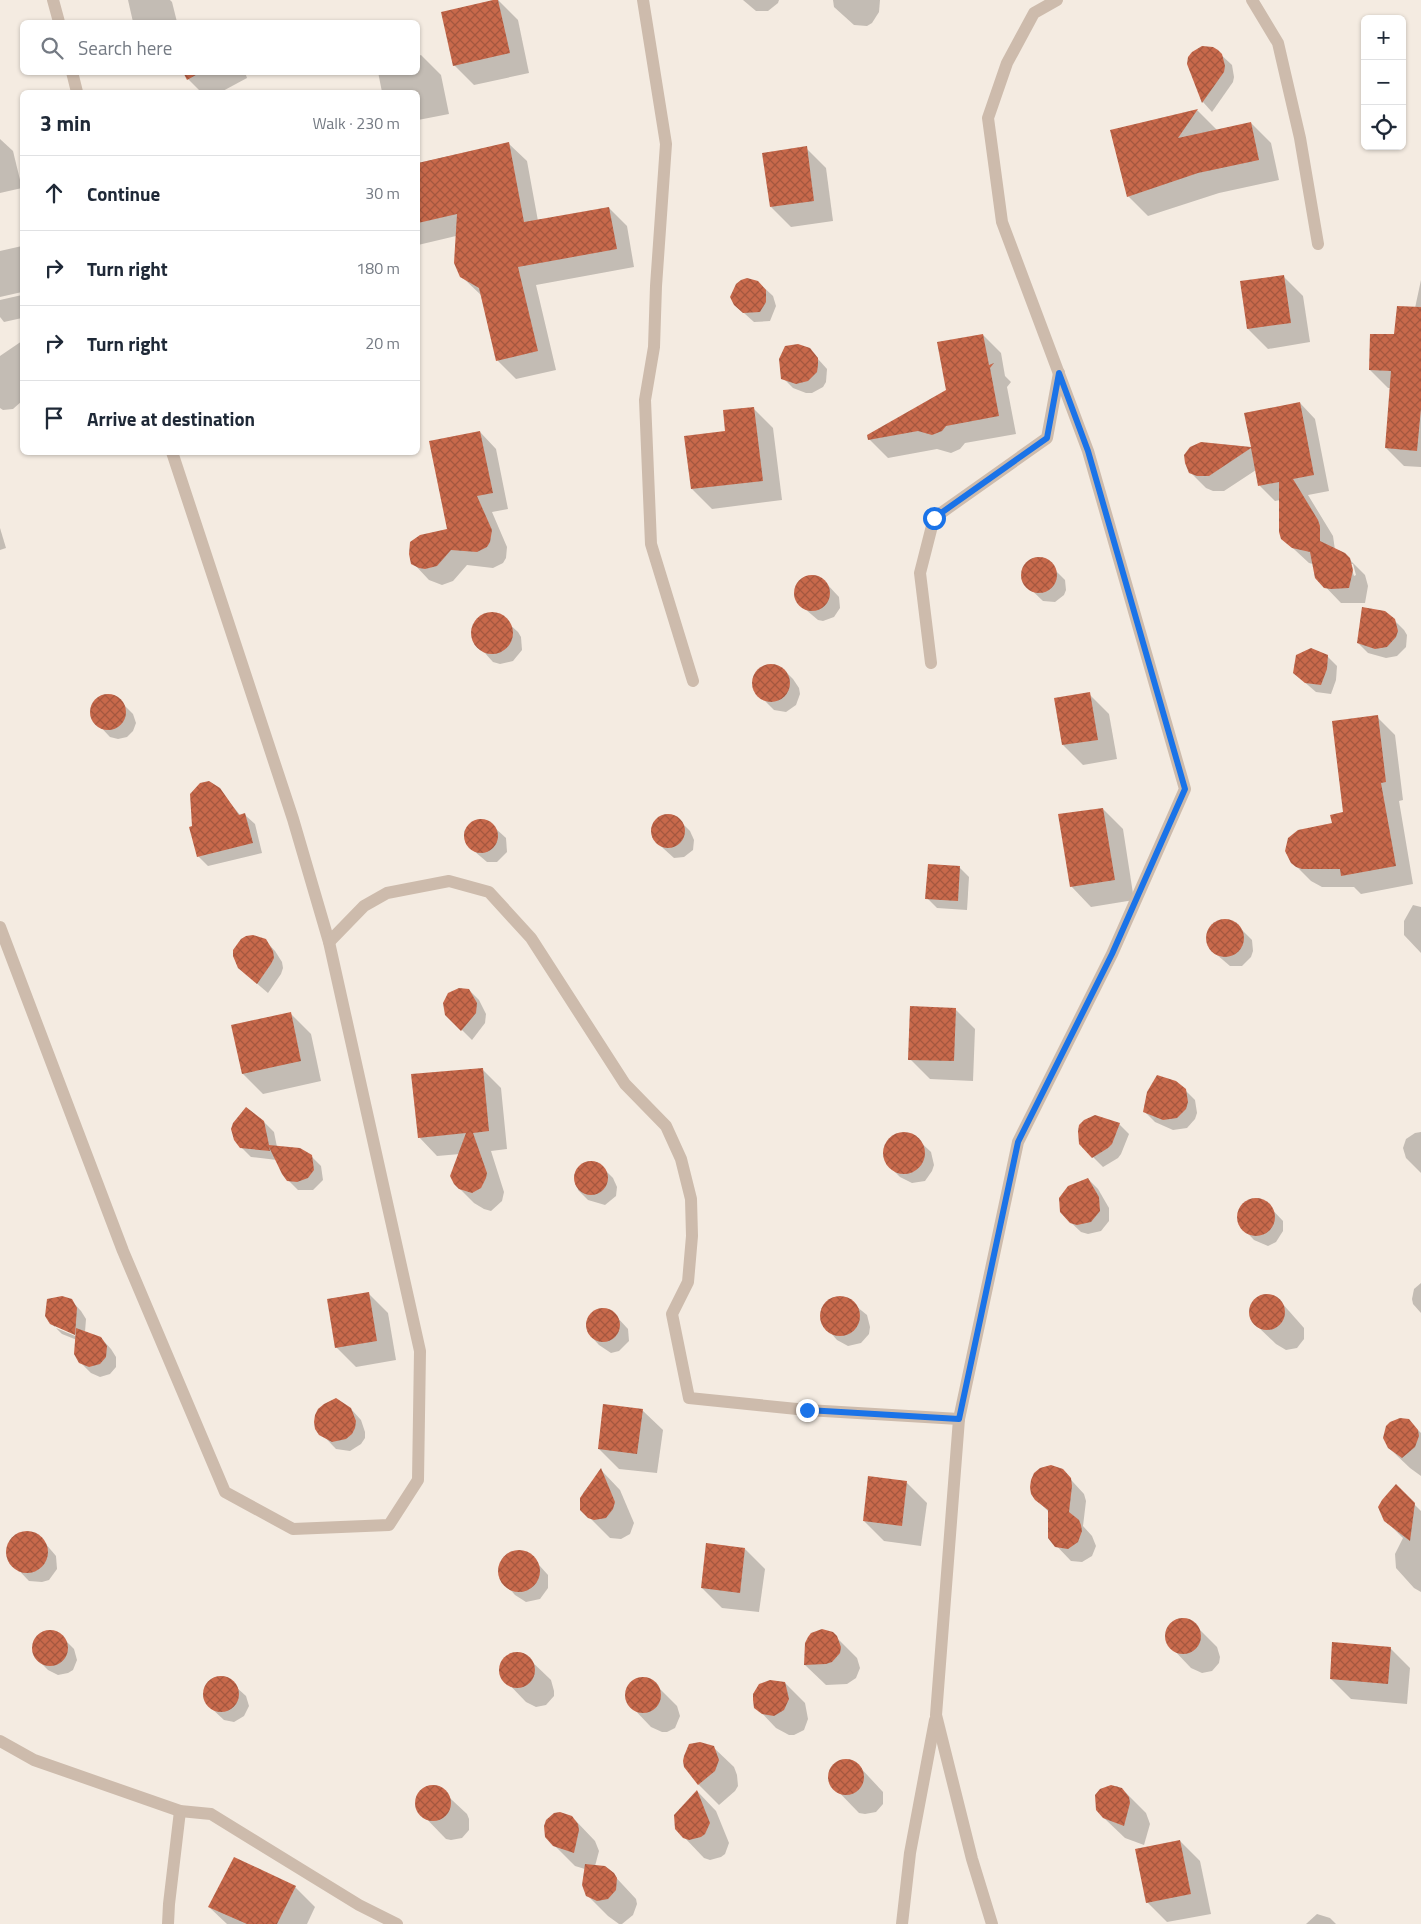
<!DOCTYPE html>
<meta charset="utf-8">
<style>
:root{--surface:#fff;--page:#f2f2f3;--text:#1f2937;--muted:#747a83;--line:#e0e1e3}
body{margin:0;font-family:"Titillium Web",sans-serif;background:var(--page);color:var(--text)}
.controls{position:absolute;right:15px;top:15px;display:grid;overflow:hidden;border-radius:8px;box-shadow:0 1px 4px #0004}
.controls button{width:45px;height:45px;display:grid;place-items:center;padding:0;border:0;border-bottom:1px solid var(--line);background:var(--surface);color:var(--text);font:25px sans-serif}
.stop{position:absolute;width:15px;height:15px;margin:-11px;border:4px solid #1a73e8;border-radius:50%;background:#fff}
.stop.end{background:#1a73e8;border-color:#fff;box-shadow:0 1px 5px #0008}
.list{margin:0;padding:0;list-style:none}
h2{display:flex;justify-content:space-between;align-items:center;height:65px;margin:0;padding:0 20px;font-size:21px}
h2 small{font-size:16px;font-weight:400;color:var(--muted)}
.list li{display:grid;grid-template-columns:32px 1fr auto;gap:15px;align-items:center;box-sizing:border-box;height:75px;padding:0 20px;border-top:1px solid var(--line)}
.list b{display:block;font-size:19px;white-space:nowrap}
.list em{font-size:16px;font-style:normal;color:var(--muted)}
.icon{flex:none;width:28px;height:28px;fill:none;stroke:currentColor;stroke-width:2;stroke-linecap:round;stroke-linejoin:round}
.map{position:relative;flex:none;width:1421px;height:1924px;overflow:hidden}
.search{position:absolute;background:var(--surface);box-shadow:0 1px 4px #0004;left:20px;top:20px;width:400px;height:55px;display:flex;align-items:center;gap:12px;box-sizing:border-box;padding:0 18px;border-radius:8px;color:var(--muted);font-size:19px}
.panel{position:absolute;background:var(--surface);box-shadow:0 1px 4px #0004;left:20px;top:90px;width:400px;height:365px;border-radius:8px}
.map>svg:first-child{display:block}
.shadow{fill:#0003;fill-rule:evenodd}
.building{fill:url(#building-cross-hatch)}
.lines{fill:none;stroke-linecap:round;stroke-linejoin:round}
.street{stroke:#cdbbac;stroke-width:12}
.route{stroke:#1a73e8;stroke-width:6}
</style>
<div class="map">
<svg width="1421" height="1924" viewBox="0 0 1421 1924">
<defs>
<pattern id="building-cross-hatch" width="8" height="8" patternUnits="userSpaceOnUse" patternTransform="scale(1.25)"><rect width="8" height="8" fill="#c8694b"/><path d="M0 0l8 8M0 8l8-8" fill="none" stroke="#a4573f"/></pattern>
</defs>
<rect width="100%" height="100%" fill="#f4ebe1"/>
<g class="shadow">
<polygon points="128,0 170,0 172,2 177,22 133,22"/>
<polygon points="498,0 518,20 529,73 474,85 454,65"/>
<polygon points="743,0 779,0 778,3 768,11 756,11"/>
<polygon points="833,0 880,0 879,12 872,23 867,26 854,25 834,7"/>
<polygon points="1217,51 1232,65 1234,77 1233,82 1212,112 1203,102 1188,64"/>
<polygon points="421,55 441,75 449,114 418,120 418,92 382,92 378,72 418,72 418,56"/>
<polygon points="185,72 245,72 247,78 221,92 201,92 188,79"/>
<polygon points="1197,110 1217,130 1251,123 1271,143 1279,180 1219,193 1148,216 1128,196 1112,131"/>
<polygon points="0,139 13,151 22,188 0,193"/>
<polygon points="508,143 527,161 538,221 609,208 627,226 634,267 536,285 556,370 516,379 497,360 482,296 461,276 456,236 418,245 418,163"/>
<polygon points="806,148 826,168 833,221 791,227 771,207"/>
<polygon points="22,246 22,292 0,297 0,251"/>
<polygon points="1283,276 1303,296 1310,342 1268,349 1248,329"/>
<polygon points="1421,280 1421,467 1404,466 1386,448 1391,388 1388,388 1370,370 1409,336"/>
<polygon points="758,282 773,296 776,306 770,321 754,322 735,305"/>
<polygon points="22,295 22,318 4,322 0,317 0,300"/>
<polygon points="983,335 1001,353 1005,376 1011,382 1007,387 1016,434 965,443 960,449 951,453 937,449 888,458 869,439 947,391"/>
<polygon points="22,341 22,401 13,409 3,410 0,408 0,356"/>
<polygon points="809,349 827,369 826,382 823,387 812,393 806,393 793,388 783,378"/>
<path d="M1300,403L1315,419L1329,491L1308,495L1333,536L1335,550L1344,554L1365,575L1368,586L1365,603H1341L1316,577L1313,564L1309,563L1282,538L1280,500L1275,501L1260,486L1256,470L1224,491H1213L1206,488L1190,472L1201,444L1252,448ZM1350,564H1353L1356,575L1354,576Z"/>
<polygon points="753,408 773,428 782,500 712,509 692,489"/>
<polygon points="480,432 496,449 508,509 492,512 507,547 506,558 503,563 493,568 467,565 453,581 442,585 429,580 413,563 448,530"/>
<polygon points="0,528 6,548 0,550"/>
<polygon points="1044,559 1065,580 1066,590 1064,595 1055,602 1043,601 1024,583 1022,578 1025,567 1034,560"/>
<polygon points="816,576 825,582 839,597 840,608 834,617 823,621 818,620 798,603 795,591 796,586 805,578"/>
<polygon points="487,614 498,614 518,632 521,637 522,650 513,661 500,664 493,662 474,641 473,628 481,617"/>
<polygon points="1394,620 1404,630 1407,635 1406,647 1397,656 1386,658 1368,653 1358,643"/>
<polygon points="1327,656 1337,666 1336,680 1331,694 1316,692 1294,673"/>
<polygon points="767,665 778,666 783,669 793,679 799,688 800,694 796,705 786,712 774,710 754,690 754,677 756,672"/>
<polygon points="1089,694 1109,714 1117,759 1083,765 1063,745"/>
<polygon points="109,695 117,698 133,714 136,723 133,731 127,737 118,739 110,737 94,720 91,711 94,703 100,697"/>
<polygon points="1377,717 1395,735 1403,800 1399,801 1413,884 1361,894 1354,887 1322,887 1311,881 1292,862 1344,813"/>
<polygon points="216,786 241,816 245,815 255,824 262,853 208,866 198,856 194,827"/>
<polygon points="1103,809 1123,829 1134,900 1091,907 1071,886"/>
<polygon points="672,816 680,821 690,831 694,840 693,850 684,857 674,858 654,840 652,835 652,830 658,817"/>
<polygon points="482,819 495,828 506,838 507,852 497,862 487,862 467,845 464,831 474,822"/>
<polygon points="959,867 969,877 967,910 937,908 927,898"/>
<polygon points="1413,905 1421,907 1421,953 1404,935 1404,921"/>
<polygon points="1229,920 1238,926 1252,940 1253,951 1251,957 1242,966 1230,966 1209,948 1207,935 1209,929 1217,921"/>
<polygon points="265,940 275,951 282,962 283,968 281,974 268,993 239,968 236,963 235,950"/>
<polygon points="469,990 479,1000 486,1014 485,1023 472,1040 446,1014"/>
<polygon points="955,1009 975,1029 973,1081 930,1079 910,1059"/>
<polygon points="291,1014 311,1034 321,1081 263,1094 243,1074 233,1026"/>
<polygon points="482,1069 501,1088 507,1149 491,1151 504,1192 502,1201 491,1211 484,1209 474,1203 455,1184 460,1154 437,1156 419,1137"/>
<polygon points="1185,1090 1195,1100 1197,1113 1195,1119 1187,1128 1173,1130 1155,1122 1145,1112"/>
<polygon points="264,1122 274,1132 277,1147 311,1156 321,1166 323,1180 313,1190 298,1190 288,1180 277,1160 251,1157 241,1147"/>
<polygon points="1119,1124 1129,1134 1121,1154 1118,1158 1103,1167 1093,1157"/>
<polygon points="1421,1132 1421,1173 1406,1158 1403,1148 1406,1139 1415,1133"/>
<polygon points="897,1134 904,1134 916,1138 931,1152 934,1165 932,1171 925,1181 912,1183 900,1177 890,1167 885,1155 885,1148 892,1138"/>
<polygon points="590,1162 595,1163 603,1168 613,1178 617,1187 616,1196 605,1205 588,1200 578,1190 575,1176 580,1166"/>
<polygon points="1088,1179 1098,1189 1109,1208 1109,1221 1101,1231 1088,1234 1081,1232 1065,1217"/>
<polygon points="1260,1199 1265,1202 1283,1221 1283,1231 1276,1242 1268,1246 1254,1240 1240,1225 1238,1213 1245,1202 1250,1200"/>
<polygon points="1421,1283 1421,1313 1413,1304 1412,1299 1414,1289"/>
<polygon points="368,1293 388,1313 396,1360 356,1367 336,1347"/>
<polygon points="1272,1296 1281,1302 1304,1328 1304,1339 1297,1348 1286,1350 1276,1344 1255,1324 1251,1314 1253,1304 1261,1297"/>
<polygon points="834,1297 846,1298 867,1315 870,1327 869,1334 861,1343 848,1346 837,1340 823,1324 821,1311 824,1305"/>
<polygon points="71,1300 81,1311 86,1319 85,1332 101,1338 111,1349 116,1357 116,1367 110,1374 100,1377 91,1373 80,1362 77,1340 62,1334 56,1328 80,1338 81,1336 55,1325 55,1327 51,1324"/>
<polygon points="602,1309 607,1310 615,1315 628,1329 629,1341 619,1351 611,1353 599,1345 589,1334 586,1324 591,1314"/>
<polygon points="351,1409 361,1420 365,1432 365,1438 361,1444 350,1451 336,1449 317,1429"/>
<polygon points="642,1410 663,1430 657,1473 619,1469 599,1449"/>
<polygon points="1408,1420 1421,1433 1421,1476 1410,1468 1389,1448"/>
<polygon points="601,1470 620,1490 634,1523 630,1534 621,1539 610,1538 589,1517 581,1504 583,1493"/>
<polygon points="1062,1470 1084,1494 1086,1501 1083,1526 1092,1536 1096,1546 1092,1556 1082,1562 1071,1561 1049,1538 1049,1512 1036,1499"/>
<polygon points="907,1483 927,1503 921,1546 884,1541 864,1521"/>
<polygon points="1396,1486 1421,1511 1421,1592 1414,1588 1396,1568 1395,1554 1403,1538 1385,1520"/>
<polygon points="22,1533 34,1533 39,1536 56,1556 57,1569 49,1580 42,1582 29,1581 9,1560 8,1547 12,1540"/>
<polygon points="745,1549 765,1569 759,1612 722,1608 702,1588"/>
<polygon points="513,1552 525,1552 530,1555 548,1575 548,1588 540,1599 526,1602 515,1595 501,1579 500,1565 508,1555"/>
<polygon points="1182,1619 1187,1620 1196,1626 1217,1647 1220,1657 1219,1663 1212,1671 1202,1673 1191,1668 1171,1647 1165,1635 1173,1623"/>
<polygon points="48,1631 60,1635 74,1649 77,1660 73,1670 68,1673 58,1675 48,1670 37,1659 33,1649 36,1638 39,1634"/>
<polygon points="832,1633 857,1658 860,1668 856,1678 847,1684 826,1685 805,1665"/>
<polygon points="1390,1648 1410,1668 1407,1704 1351,1699 1331,1679"/>
<polygon points="516,1653 526,1656 551,1680 554,1691 554,1696 546,1705 536,1707 526,1702 502,1677 501,1671 503,1661 507,1657"/>
<polygon points="215,1678 226,1678 246,1696 249,1706 244,1716 234,1722 224,1720 209,1706 204,1695 207,1685"/>
<polygon points="642,1678 647,1679 656,1685 677,1706 680,1716 675,1728 667,1732 662,1732 651,1727 631,1706 626,1694 633,1682"/>
<polygon points="785,1683 805,1703 808,1719 804,1730 794,1735 789,1735 776,1728 756,1707"/>
<polygon points="713,1747 734,1767 737,1775 738,1786 735,1791 719,1805 699,1785 686,1767"/>
<polygon points="840,1761 851,1761 856,1763 883,1792 883,1804 876,1812 865,1814 859,1813 831,1784 830,1779 832,1768"/>
<polygon points="1117,1786 1126,1793 1146,1813 1150,1824 1144,1845 1125,1838 1104,1818 1106,1787"/>
<polygon points="427,1787 438,1787 467,1814 469,1819 469,1830 462,1838 451,1840 446,1839 418,1810 416,1799 418,1794"/>
<polygon points="697,1791 716,1811 729,1843 725,1854 721,1857 710,1860 704,1858 684,1837"/>
<polygon points="575,1820 595,1841 599,1851 595,1866 609,1870 636,1899 637,1904 633,1915 622,1924 619,1924 608,1916 587,1895 585,1869 575,1866 546,1837"/>
<polygon points="1180,1841 1200,1861 1211,1914 1167,1922 1147,1902"/>
<polygon points="295,1887 315,1907 307,1924 227,1924 209,1907"/>
<polygon points="1317,1914 1330,1918 1336,1924 1306,1924"/>
</g>
<g class="building">
<polygon points="493,0 498,0 510,53 453,66 441,12"/>
<polygon points="1202,46 1213,47 1218,50 1222,54 1225,66 1224,72 1202,103 1187,64 1188,57 1192,52"/>
<polygon points="183,72 201,72 187,80"/>
<polygon points="1198,109 1178,138 1251,122 1259,160 1198,173 1127,197 1110,130"/>
<polygon points="509,142 524,222 609,207 617,249 518,267 538,351 496,361 479,288 460,277 454,263 457,214 418,223 418,163"/>
<polygon points="807,146 814,201 770,207 762,153"/>
<polygon points="1284,275 1291,323 1247,329 1240,281"/>
<polygon points="747,278 758,281 766,290 766,302 760,312 743,313 734,305 730,297 736,284 741,280"/>
<polygon points="1397,306 1421,307 1421,408 1417,451 1385,448 1391,371 1369,370 1370,334 1394,334"/>
<polygon points="983,334 989,365 994,363 990,368 999,416 946,426 942,431 932,435 918,431 868,440 867,435 946,390 937,342"/>
<polygon points="798,344 810,348 818,358 818,365 817,372 808,381 796,384 781,379 779,359 785,346"/>
<polygon points="1300,402 1314,475 1293,479 1318,520 1320,526 1320,541 1345,553 1350,558 1353,570 1349,588 1331,589 1324,588 1315,578 1310,552 1292,548 1281,539 1279,532 1279,482 1258,486 1251,448 1209,476 1197,476 1189,473 1185,463 1184,455 1190,447 1201,442 1251,447 1244,413"/>
<polygon points="754,407 763,481 691,489 684,436 725,431 723,410"/>
<polygon points="480,431 493,493 477,496 492,530 490,542 487,547 477,552 451,550 437,566 425,569 419,568 411,564 409,554 410,542 420,535 447,529 429,441"/>
<circle cx="1039" cy="575" r="18"/>
<circle cx="812" cy="593" r="18"/>
<polygon points="1362,607 1385,611 1395,619 1398,631 1396,637 1387,647 1375,649 1357,643"/>
<circle cx="492" cy="633" r="21"/>
<polygon points="1311,648 1328,655 1327,669 1321,685 1305,683 1293,673 1296,655"/>
<circle cx="771" cy="683" r="19"/>
<polygon points="1090,692 1098,740 1062,745 1054,698"/>
<circle cx="108" cy="712" r="18"/>
<polygon points="1378,715 1386,782 1381,783 1396,866 1341,876 1340,869 1302,869 1296,867 1291,863 1285,851 1288,838 1298,830 1332,823 1330,815 1343,812 1332,721"/>
<polygon points="209,781 220,788 239,815 245,813 253,843 197,857 189,827 192,826 190,794 200,783"/>
<polygon points="1103,808 1115,880 1070,887 1058,814"/>
<circle cx="668" cy="831" r="17"/>
<circle cx="481" cy="836" r="17"/>
<polygon points="928,864 960,866 958,901 925,899"/>
<circle cx="1225" cy="938" r="19"/>
<polygon points="253,935 266,939 273,951 274,958 271,964 257,984 238,968 233,956 233,950 241,939 246,936"/>
<polygon points="459,988 469,989 477,1003 476,1013 461,1031 445,1015 443,1003 448,993"/>
<polygon points="910,1006 956,1008 954,1061 908,1060"/>
<polygon points="291,1012 301,1061 242,1074 231,1025"/>
<polygon points="483,1068 489,1131 473,1133 487,1173 486,1178 481,1188 472,1193 459,1189 454,1184 450,1176 466,1133 418,1138 411,1074"/>
<polygon points="1157,1075 1176,1081 1186,1089 1188,1102 1186,1109 1177,1118 1163,1120 1143,1112 1147,1092"/>
<polygon points="246,1107 264,1121 269,1145 300,1148 312,1155 314,1170 308,1178 297,1182 287,1181 282,1174 269,1147 270,1151 240,1148 234,1140 231,1129 233,1123"/>
<polygon points="1095,1115 1120,1123 1112,1144 1108,1148 1092,1158 1079,1144 1078,1131 1079,1125 1084,1120"/>
<circle cx="904" cy="1153" r="21"/>
<circle cx="591" cy="1178" r="17"/>
<polygon points="1088,1178 1099,1197 1100,1211 1091,1222 1077,1225 1070,1223 1060,1212 1059,1198 1068,1186"/>
<circle cx="1256" cy="1217" r="19"/>
<polygon points="369,1292 377,1341 335,1348 327,1299"/>
<circle cx="1267" cy="1312" r="18"/>
<circle cx="840" cy="1316" r="20"/>
<polygon points="62,1296 72,1299 77,1308 75,1335 50,1324 45,1316 47,1299"/>
<circle cx="603" cy="1325" r="17"/>
<polygon points="76,1328 101,1337 107,1346 106,1357 100,1364 89,1367 79,1363 74,1354"/>
<polygon points="336,1398 351,1408 356,1421 355,1428 352,1434 346,1439 332,1442 319,1435 315,1429 314,1422 315,1415 318,1409 324,1404"/>
<polygon points="603,1404 643,1409 637,1454 598,1449"/>
<polygon points="1400,1418 1409,1419 1418,1430 1419,1436 1415,1447 1402,1458 1388,1448 1383,1438 1386,1426 1390,1422"/>
<polygon points="1051,1465 1063,1469 1071,1478 1072,1486 1069,1512 1079,1520 1081,1525 1082,1531 1078,1542 1068,1549 1055,1547 1048,1538 1048,1510 1035,1500 1031,1494 1030,1487 1031,1480 1034,1473 1040,1468"/>
<polygon points="601,1468 615,1502 613,1509 606,1518 594,1520 588,1518 580,1510 580,1498"/>
<polygon points="868,1476 907,1481 902,1526 863,1521"/>
<polygon points="1396,1484 1415,1503 1410,1541 1384,1521 1378,1507 1382,1500"/>
<circle cx="27" cy="1552" r="21"/>
<polygon points="706,1543 745,1548 740,1593 701,1588"/>
<circle cx="519" cy="1571" r="21"/>
<circle cx="1183" cy="1636" r="18"/>
<polygon points="822,1629 833,1632 837,1636 841,1647 840,1653 832,1662 826,1664 804,1665 805,1643 808,1637 811,1633"/>
<circle cx="50" cy="1648" r="18"/>
<polygon points="1332,1642 1391,1647 1388,1684 1330,1679"/>
<circle cx="517" cy="1670" r="18"/>
<circle cx="221" cy="1694" r="18"/>
<circle cx="643" cy="1695" r="18"/>
<polygon points="770,1680 785,1682 789,1699 784,1710 774,1716 762,1714 754,1708 753,1700 753,1694 759,1684"/>
<polygon points="700,1742 714,1746 719,1760 715,1771 698,1785 684,1767 683,1761 684,1756 689,1744"/>
<circle cx="846" cy="1777" r="18"/>
<polygon points="1111,1785 1122,1788 1129,1797 1130,1803 1124,1826 1103,1818 1096,1810 1095,1795 1100,1789"/>
<circle cx="433" cy="1803" r="18"/>
<polygon points="697,1790 710,1823 705,1834 701,1837 689,1840 683,1838 675,1829 674,1815"/>
<polygon points="560,1812 572,1816 578,1824 579,1830 574,1853 553,1846 545,1837 544,1826 546,1820 554,1813"/>
<polygon points="1180,1840 1191,1894 1146,1903 1135,1849"/>
<polygon points="234,1857 296,1886 277,1924 247,1924 208,1907"/>
<polygon points="585,1864 605,1866 614,1873 617,1878 616,1890 608,1899 597,1901 586,1896 582,1885"/>
</g>
<g class="lines">
<g class="street">
<polyline points="53,0 59,22"/>
<polyline points="643,0 666,144 656,286 654,347 645,400 651,544 693,681"/>
<polyline points="1252,0 1278,43 1300,138 1318,244"/>
<polyline points="72,72 77,92"/>
<polyline points="931,663 920,573 934,518 1047,438 1059,373"/>
<polyline points="0,927 123,1251 225,1492 293,1529 389,1525 418,1480 420,1351 329,942 293,819 172,452"/>
<polyline points="329,942 364,906 387,893 449,881 489,892 531,938 625,1084 666,1126 681,1159 691,1199 692,1236 688,1282 672,1314 689,1398 807,1410 959,1419"/>
<polyline points="0,1741 34,1760 180,1811 211,1814 359,1905 397,1924"/>
<polyline points="168,1924 169,1904 180,1811"/>
<polyline points="902,1924 910,1853 935,1720"/>
<polyline points="992,1924 972,1859 936,1715 959,1419 1018,1142 1112,954 1185,789 1088,451 1002,222 988,118 1007,63 1034,13 1057,0"/>
</g>
</g>
<g class="lines">
<polyline class="route" points="807,1410 959,1419 1018,1142 1112,954 1185,789 1088,451 1059,373 1047,438 934,518"/>
</g>
</svg>
<div class="controls">
<button>+</button>
<button>−</button>
<button><svg class="icon" aria-label="locate" viewBox="0 0 24 24"><circle cx="12" cy="12" r="6"/><path d="M12 2v4M12 18v4M2 12h4M18 12h4"/></svg></button>
</div>
<div class="stop" style="left:934px;top:518px"></div>
<div class="stop end" style="left:807px;top:1410px"></div>
<div class="search"><svg class="icon" aria-label="search" viewBox="0 0 24 24"><circle cx="10" cy="10" r="6"/><path d="M15 15l6 6"/></svg>Search here</div>
<section class="panel">
<h2>3 min<small>Walk · 230 m</small></h2>
<ul class="list">
<li><svg class="icon" aria-label="ahead" viewBox="0 0 24 24"><path d="M12 20V5M6 11l6-6 6 6"/></svg><div><b>Continue</b></div><em>30 m</em></li>
<li><svg class="icon" aria-label="right" viewBox="0 0 24 24"><path d="M7 20v-9h11M14 6l5 5-5 5"/></svg><div><b>Turn right</b></div><em>180 m</em></li>
<li><svg class="icon" aria-label="right" viewBox="0 0 24 24"><path d="M7 20v-9h11M14 6l5 5-5 5"/></svg><div><b>Turn right</b></div><em>20 m</em></li>
<li><svg class="icon" aria-label="arrive" viewBox="0 0 24 24"><path d="M6 21V4h12l-3 4 3 4H6"/></svg><div><b>Arrive at destination</b></div></li>
</ul>
</section>
</div>
